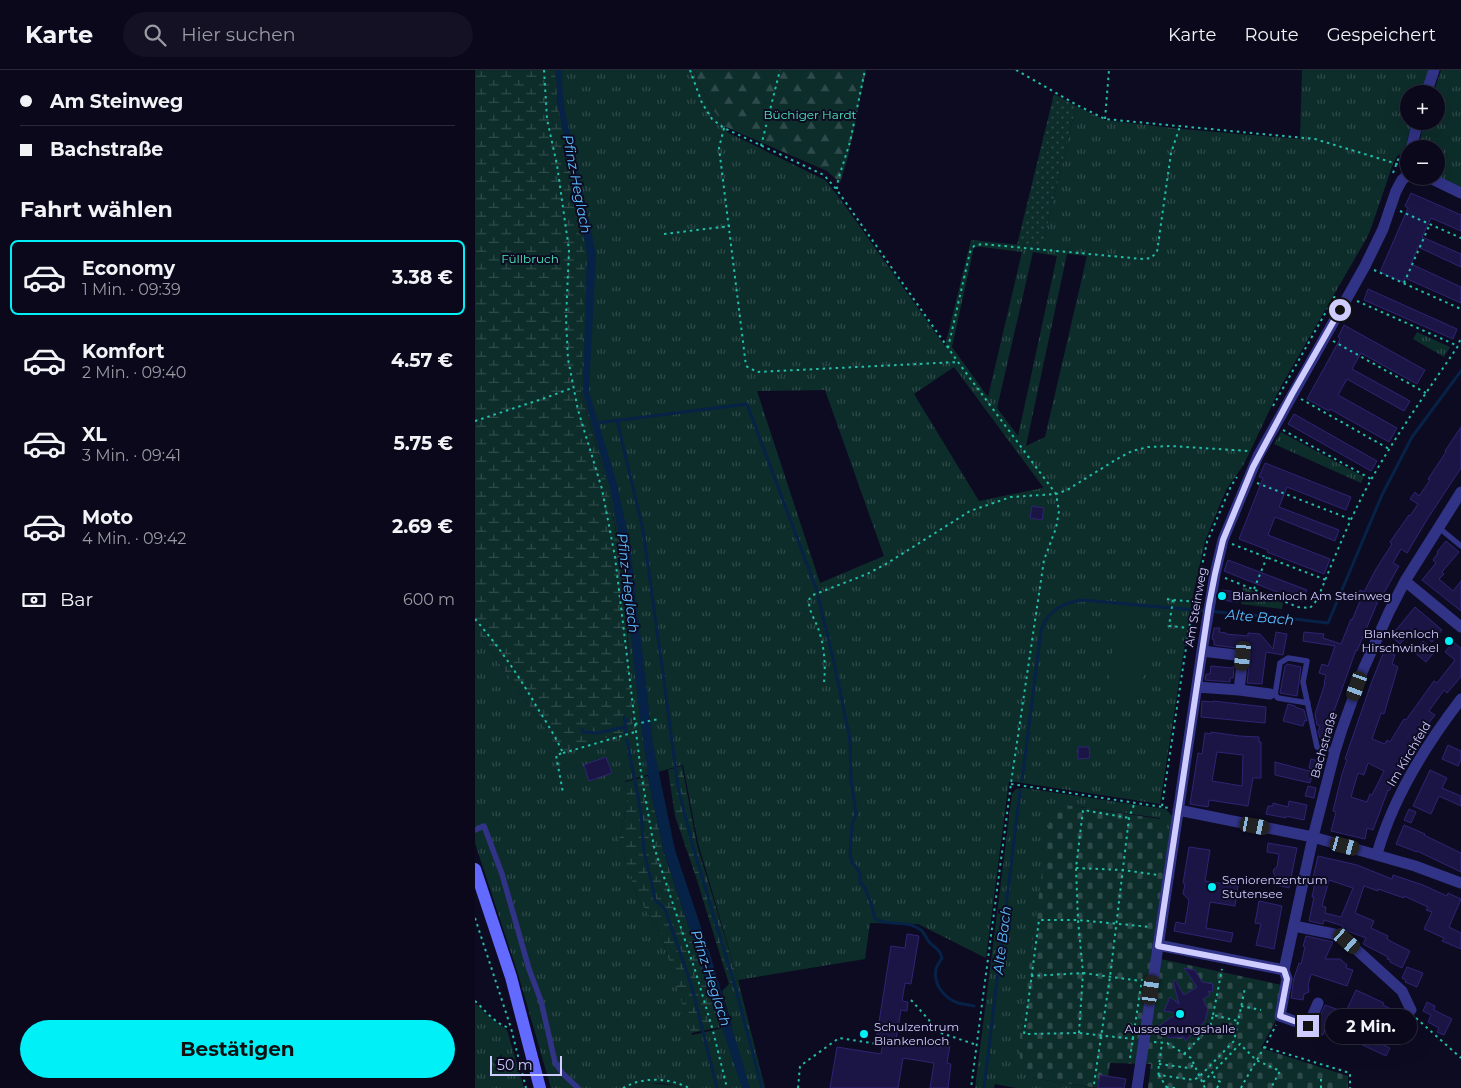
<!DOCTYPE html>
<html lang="de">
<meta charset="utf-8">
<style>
:root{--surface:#0a081a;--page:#131123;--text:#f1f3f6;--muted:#999aa2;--line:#2a2939;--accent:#00f0f7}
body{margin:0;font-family:Montserrat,sans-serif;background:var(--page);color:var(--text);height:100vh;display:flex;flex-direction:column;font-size:19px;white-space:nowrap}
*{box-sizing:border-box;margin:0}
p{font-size:16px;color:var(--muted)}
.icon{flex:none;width:28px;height:28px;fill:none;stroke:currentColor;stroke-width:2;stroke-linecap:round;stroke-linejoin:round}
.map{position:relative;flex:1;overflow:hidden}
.panel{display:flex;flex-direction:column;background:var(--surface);width:475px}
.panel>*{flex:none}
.hud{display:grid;align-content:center;height:110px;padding:0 20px;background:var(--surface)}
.controls{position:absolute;left:925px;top:15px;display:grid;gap:10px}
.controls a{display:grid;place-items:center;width:45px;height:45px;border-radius:50%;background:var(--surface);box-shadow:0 5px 20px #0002,0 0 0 1px var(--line);font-size:25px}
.scale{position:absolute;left:15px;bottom:12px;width:72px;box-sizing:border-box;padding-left:5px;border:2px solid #cfccff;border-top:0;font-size:14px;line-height:18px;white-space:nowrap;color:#cfccff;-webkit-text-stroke:4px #0d0b22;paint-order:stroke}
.end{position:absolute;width:22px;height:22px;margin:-11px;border:6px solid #cfccff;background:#111;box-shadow:0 0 0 2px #111}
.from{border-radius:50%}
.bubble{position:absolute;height:35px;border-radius:18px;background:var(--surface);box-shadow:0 5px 20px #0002,0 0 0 1px var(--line);font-size:16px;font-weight:700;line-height:35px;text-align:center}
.car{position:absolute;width:15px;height:30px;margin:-15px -8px;border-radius:6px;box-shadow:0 0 4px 1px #0007;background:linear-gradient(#222 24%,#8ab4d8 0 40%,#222 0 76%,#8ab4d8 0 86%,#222 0)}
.hud b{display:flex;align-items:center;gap:18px;height:48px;font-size:19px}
.hud b+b{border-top:1px solid var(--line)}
.hud i{width:12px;height:12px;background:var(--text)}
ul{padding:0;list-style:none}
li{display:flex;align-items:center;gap:15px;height:75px;margin:0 10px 8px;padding:0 10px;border:2px solid transparent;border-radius:8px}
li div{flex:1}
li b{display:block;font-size:19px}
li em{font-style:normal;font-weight:700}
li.current{border-color:var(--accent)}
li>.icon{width:45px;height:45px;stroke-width:1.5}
h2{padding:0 20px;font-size:22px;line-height:60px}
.pay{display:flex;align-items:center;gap:12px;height:55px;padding:0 20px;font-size:19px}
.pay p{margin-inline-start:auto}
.button{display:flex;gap:10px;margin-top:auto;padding:10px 20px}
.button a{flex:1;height:58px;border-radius:30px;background:var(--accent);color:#111;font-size:20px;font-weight:700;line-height:58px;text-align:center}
header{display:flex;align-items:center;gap:30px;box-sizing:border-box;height:70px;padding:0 25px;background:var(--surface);border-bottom:1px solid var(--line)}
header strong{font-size:24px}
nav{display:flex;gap:28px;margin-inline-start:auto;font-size:18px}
.search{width:350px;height:45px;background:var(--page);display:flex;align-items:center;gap:12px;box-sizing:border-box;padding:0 18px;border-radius:28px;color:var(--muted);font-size:19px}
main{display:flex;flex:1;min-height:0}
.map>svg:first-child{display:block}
.grass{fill:url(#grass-tufts);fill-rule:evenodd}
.forest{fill:url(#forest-firs)}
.wetland{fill:url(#wetland-marsh)}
.cemetery{fill:url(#cemetery-stones)}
.garden{fill:url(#garden-dots)}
.pitch{fill:#0d2d2a}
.water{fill:#062247}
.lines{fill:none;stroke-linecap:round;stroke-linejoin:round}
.stream{stroke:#062247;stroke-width:3}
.building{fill:#1b1545;stroke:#2f2474;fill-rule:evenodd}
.path{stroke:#20bfaa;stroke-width:2;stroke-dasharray:2.5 4;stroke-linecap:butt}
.service{stroke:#313387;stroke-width:5.5}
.minor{stroke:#313387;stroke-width:11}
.secondary{stroke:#636aff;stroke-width:12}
.route{stroke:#cfccff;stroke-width:6}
.poi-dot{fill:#00f0f7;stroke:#0d0b22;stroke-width:2}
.labels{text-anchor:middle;stroke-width:4;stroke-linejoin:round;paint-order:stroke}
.park-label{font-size:12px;fill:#4becb9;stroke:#0d0b22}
.poi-label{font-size:12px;fill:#cfccff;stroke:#0d0b22;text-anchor:start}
.street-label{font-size:12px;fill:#cfccff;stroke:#0d0b22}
.water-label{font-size:14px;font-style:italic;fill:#5abeff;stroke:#0d0b22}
</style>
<header>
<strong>Karte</strong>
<div class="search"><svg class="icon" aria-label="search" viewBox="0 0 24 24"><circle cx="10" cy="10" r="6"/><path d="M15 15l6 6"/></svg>Hier suchen</div>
<nav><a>Karte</a><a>Route</a><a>Gespeichert</a></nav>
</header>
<main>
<section class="panel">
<div class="hud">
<b><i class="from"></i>Am Steinweg</b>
<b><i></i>Bachstraße</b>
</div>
<h2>Fahrt wählen</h2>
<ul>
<li class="current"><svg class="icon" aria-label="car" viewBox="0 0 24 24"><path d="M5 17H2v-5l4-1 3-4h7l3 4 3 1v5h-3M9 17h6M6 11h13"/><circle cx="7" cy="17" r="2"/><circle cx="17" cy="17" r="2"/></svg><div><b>Economy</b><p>1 Min. · 09:39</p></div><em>3.38 €</em></li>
<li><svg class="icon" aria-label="car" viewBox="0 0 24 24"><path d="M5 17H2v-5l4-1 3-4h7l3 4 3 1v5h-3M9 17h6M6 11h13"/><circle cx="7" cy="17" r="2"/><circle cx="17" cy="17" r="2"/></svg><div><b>Komfort</b><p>2 Min. · 09:40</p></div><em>4.57 €</em></li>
<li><svg class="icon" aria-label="car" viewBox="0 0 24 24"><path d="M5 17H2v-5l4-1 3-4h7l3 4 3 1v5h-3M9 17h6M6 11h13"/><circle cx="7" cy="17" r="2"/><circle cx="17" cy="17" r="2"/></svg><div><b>XL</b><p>3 Min. · 09:41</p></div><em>5.75 €</em></li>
<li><svg class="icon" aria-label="car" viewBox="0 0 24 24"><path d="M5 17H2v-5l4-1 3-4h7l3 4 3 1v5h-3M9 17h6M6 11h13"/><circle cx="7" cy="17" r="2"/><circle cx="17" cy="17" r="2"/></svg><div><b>Moto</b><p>4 Min. · 09:42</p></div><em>2.69 €</em></li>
</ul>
<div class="pay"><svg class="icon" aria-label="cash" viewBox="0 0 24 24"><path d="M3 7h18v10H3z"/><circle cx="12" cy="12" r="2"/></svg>Bar<p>600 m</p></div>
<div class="button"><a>Bestätigen</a></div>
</section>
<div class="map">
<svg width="986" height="1018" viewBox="0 0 986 1018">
<defs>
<pattern id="grass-tufts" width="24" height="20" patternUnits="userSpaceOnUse" patternTransform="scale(1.25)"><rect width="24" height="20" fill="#0d2d2a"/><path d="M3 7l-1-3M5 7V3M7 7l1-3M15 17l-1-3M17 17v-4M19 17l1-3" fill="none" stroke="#2f4a4a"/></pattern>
<pattern id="forest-firs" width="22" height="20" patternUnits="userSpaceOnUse" patternTransform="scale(1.25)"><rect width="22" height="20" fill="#0d2d2a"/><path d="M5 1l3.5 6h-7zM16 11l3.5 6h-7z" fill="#2f4a4a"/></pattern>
<pattern id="wetland-marsh" width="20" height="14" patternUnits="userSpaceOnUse" patternTransform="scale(1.25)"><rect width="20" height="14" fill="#0d2d2a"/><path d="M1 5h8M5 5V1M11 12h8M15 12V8" fill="none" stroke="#2f4a4a"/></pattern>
<pattern id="cemetery-stones" width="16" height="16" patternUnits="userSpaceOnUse" patternTransform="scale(1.25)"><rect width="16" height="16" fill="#0d2d2a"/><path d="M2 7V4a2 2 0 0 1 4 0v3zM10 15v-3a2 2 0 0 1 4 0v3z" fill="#2f4a4a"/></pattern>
<pattern id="garden-dots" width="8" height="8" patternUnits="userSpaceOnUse" patternTransform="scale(1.25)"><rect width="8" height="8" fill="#0d2d2a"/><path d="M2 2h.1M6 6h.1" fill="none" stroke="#2f4a4a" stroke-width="1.8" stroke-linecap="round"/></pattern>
</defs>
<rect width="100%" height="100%" fill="#0d0b22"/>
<path class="grass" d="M80,0H219L220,5L234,34L251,57L252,62L350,110L363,126L470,276L496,170L567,177L601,36L630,50L706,59L825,69L827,0H954L947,24H934V51H938L932,71L931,82L922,86L918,94L895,161L890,171L805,318L769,394L751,420L730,471L716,535L685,734L534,711L511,888L443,854L395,853L390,889L263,910L290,1018H207C191,1012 178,1011 162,1018H76L43,904L0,773V559L87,682L156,660L158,653C154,595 153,536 144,478C136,425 121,374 106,322V309ZM499,177H507L547,182L513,327L477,277ZM558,182L582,186L543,366L522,338ZM592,184L612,186L570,367L551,376ZM479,297L568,417V418L504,431L439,324ZM350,320L409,486L345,513L282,321ZM208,695L223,773L263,910L254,914L247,921L257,956L217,965L186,864L162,826L144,771L153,732L150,711Z
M966,0H986V120L961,106V79H943L949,51H961V24H958Z
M942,262L975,277L969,287L938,269Z
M806,362L889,407L886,413L799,374Z
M768,517L808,533L807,539L766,534Z
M549,718L690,739C703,749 698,752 692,766L685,748L591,735L557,1008L621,1018H541L520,1014L519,1018H500L537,724L541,719Z
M0,933L15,947L32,960L49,1018H0Z"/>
<path class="forest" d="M219,0H391L373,87L365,113L352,101L251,57L234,34L220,5Z"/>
<path class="wetland" d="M0,0H80L83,37L110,184L106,322L133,419L144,478L150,532L158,653L156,660L87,682L0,559Z
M207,696L222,775L263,910L254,914L221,807L200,746L193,700Z
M173,706L189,782L247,957L216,963L186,864L162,826L144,771L153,732L150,712Z"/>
<path class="cemetery" d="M591,735L685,749L695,761L676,887L807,915L802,948L786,978L873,1006V1018H673L676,994L635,993L633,1007L625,1006L623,1018L557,1008C541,996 545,982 545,964L575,744Z"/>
<path class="garden" d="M579,24L601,36L567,177L542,175Z"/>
<path class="pitch" d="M653,541L660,545C661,552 659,555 654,559L675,560L665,627H632L640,559H646L641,555L642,546L644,543Z
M172,1013L198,1015L207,1018H162Z"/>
<path class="water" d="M81,0H86L89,37L121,184L114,322L142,414L155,475L178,674L200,780L235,884L275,1018H267L189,782L174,713L165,648L146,478L136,422L108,322L112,183L83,36Z"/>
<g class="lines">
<path class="stream" d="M142,350L168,460L187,596L203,717L218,777L260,916L287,1018
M122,353L272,334L342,521
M343,526L360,597L375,670L376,709L381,744L377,755L375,784L377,793L381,797L385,804V812L390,818L396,833L400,849C417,857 431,849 446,860C450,863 451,869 455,873C460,878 465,879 467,888C465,891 462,895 461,899C458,914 469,928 483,933C488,934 494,935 499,936
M149,647L150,651
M107,659L108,662L122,663L150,657
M151,663L150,651L153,650
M152,670L166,743L169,782L177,814L180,830L190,839L217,917L242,1018
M547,710L566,561C572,541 587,533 607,530L811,548L853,553L907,425L937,367L986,301
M509,1018L545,721"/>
</g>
<path class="building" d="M936,123L986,145V161L956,148L947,167L986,184V197L943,177L936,194L986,217V233L930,208L928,212L905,202L933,138L930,136Z
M893,219L982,259L978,269L889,230Z
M869,255L950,300L942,314L886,283L877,299L935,331L929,341L872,309L863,325L922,358L914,372L855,339L854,341L832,329L864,271L865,268L863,267Z
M819,344L902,391L896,401L813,354Z
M986,357V398L953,448L932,483L926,479L918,493L924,496L904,532L903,531L882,581L881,580L849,669L845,668L843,661L845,656L842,655L840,644L850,613H849L851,605L844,603L847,594L853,596L860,576L828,571L829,562L849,564L848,568L866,574L876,549L877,550L886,529L882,527L885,520L889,522L901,499L917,474L915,472L934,445L935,446L943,434L935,429L940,422L944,426L955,410L953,409L971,382L970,381Z
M790,393L876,427L871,440L812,417L804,437L864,460L860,471L800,447L793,465L855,489L849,504L792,482L793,480L764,469L788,408L784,407Z
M557,436L569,438L567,450L555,448Z
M971,471L984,482L967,502L969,504L964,509L978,521L986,511V541L947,510L961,493L958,490L963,483L962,482Z
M753,490L832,520L827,532L749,501Z
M746,520L763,522V532L745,530Z
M940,537L967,560L957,572L939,558L925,574L916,566Z
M739,558H745L744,562L751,563V564L773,566V563L785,564L798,579L801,562L812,564L808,585L791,582L787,614L772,613L775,587V583L769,579L739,575V570L737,569Z
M948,571L960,581L951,592L939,582Z
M978,572L986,578V607L972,623L969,620L954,641L960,645L953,654L930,690L914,721L913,720L898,760L892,758L890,769L856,761L861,742L858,741L867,704L872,690L870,689L897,611L909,581L920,585L917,594L923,597L909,644L906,643L897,669L910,674L912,670L915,672L929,649L931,650L959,611L962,613L980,590L970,582ZM893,693L909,701L897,725L895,724L892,732L876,727L883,703L889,705Z
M812,594L826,597L822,626L805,623L810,596Z
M736,596L757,598V597H759L758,608H755V612L730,610L731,604H735Z
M727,631L738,632V631L791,637L790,653L726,647Z
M813,634L820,636V637L829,640L832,651L830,650L828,656L808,651Z
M736,662L764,666L784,667V672H786V708H778L773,736L734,730L733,737L715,734L723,683L727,684L730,663L736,664ZM742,682L768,685L767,716L737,711Z
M973,675L986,681V690L983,696L967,689Z
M603,677H614L615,688L603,689Z
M131,687L137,703L114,711L109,695Z
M836,689L844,691L842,700L834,698Z
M800,692L838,702L835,713L800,705Z
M955,700L972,708L967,718L986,726V736L964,726L956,744L938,736Z
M833,716L841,718L839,728L830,726Z
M814,731L832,735L829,750L811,746V748L791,744L793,736H798V733L813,737Z
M934,739L941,742L936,753L929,750Z
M929,755L950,764L949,765L986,783V802L942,781V782L921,774Z
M793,773L822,778L814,818L798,814L800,806L798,802L799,799L802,797L804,784L792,782Z
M714,777L735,780L730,811L763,816L760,836L735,832L731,858L758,863L756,872L699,861L701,852L710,854L714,830L708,824L710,814L708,813Z
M843,786L882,795L917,809L918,805L948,815L972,826L973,823L986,829L974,857L986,863V879L967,871L969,868L949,859L957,842L951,840L953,837L929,826V828L903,819V821L889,816L880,843L899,851L896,858L913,866L912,869L919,873L935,881L927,898L915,892V890L912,889L913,887L888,874L891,868L867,859L868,856L849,850L848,854L834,851L839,827H837L841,808H838ZM854,810L878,818L866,847L850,843L851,837L847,836Z
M784,831L807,836L799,879L781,875L786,854L780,853Z
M432,864L444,866L436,914L430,913L427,931L433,932L432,941L426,940L421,969L467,977L468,974L475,975L472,993L476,994L473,1018H455L459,993L428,988L423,1018H355L362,977L406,984L409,966L402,965L416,876L430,878Z
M831,866L858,872L850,889H865L872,895L871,898L878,900L872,916L836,904L833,916L834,922L829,924L828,930L816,928L819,908L824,893L826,894L830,877L828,876Z
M932,897L948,903L942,917L930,912L931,910L927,908Z
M709,898L720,900L727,912L738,914L737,922L733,921L735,925L728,929L733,940L730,951L710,971L709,967L694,968L685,955L703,943L689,941L695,927L704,934L698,911L700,910L709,925L722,917Z
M881,920L909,933L908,935L930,946L921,965L899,955L893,968L915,978L911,986L881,972L893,948L872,939Z
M952,932L960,936L959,940L977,949L969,965L962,962L964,958L953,952L956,945L948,941Z
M850,935L875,944L866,964L851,957L848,965L838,962Z
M625,1005L651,1009L649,1018H623Z"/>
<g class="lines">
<path class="path" d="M69,0L72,49L82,95L94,180L91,249L93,289L103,340L127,419L140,487L166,703L179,777L221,903L238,961L252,1018
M215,0L227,33L237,49L249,58L349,105L362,120L483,292L581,424L584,441L581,458L569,490L537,706L496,1018
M541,0L602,35L630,49L840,69L929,96
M630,49L634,0
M249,58L244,78L271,296L282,302L483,292
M286,76L305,0
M918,103L924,87L927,86
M362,119L363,110L375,72L390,0
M925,141L986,168
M189,164L255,156
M899,200L986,239
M929,213L955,154
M882,231L983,276
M858,271L951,323
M473,278L495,182L499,176L507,174L668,189L676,188L682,182L696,83L705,56
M826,329L914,379
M798,336L861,224
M0,351L70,328L97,318
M808,360L896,409
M782,413L875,449
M757,474L851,510
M750,508L823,537L835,538L842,530C859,489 875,447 897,408C923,362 954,319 983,276L986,267
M779,519L792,487
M692,529L698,530L724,532
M698,530L694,556L714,558
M0,549C25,578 44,606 63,639C72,653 81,668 88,683L81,685L88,723
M349,612C351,595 349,574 343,558C340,550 334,541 334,532C334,528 335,528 338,525L392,504L411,494L495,441L536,427L581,424L592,420L642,389L657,381L673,377L696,376L774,381
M160,654L184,649
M88,683L160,662
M536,714L694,738
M687,736L714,558L732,472L756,416L762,407
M601,798L648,800L683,805
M0,848L36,958L51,1018
M556,906L608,903L666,911
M436,930L454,950L460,961L502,975
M0,931C10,940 21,955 35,958
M766,936L786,940
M738,945L747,899
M941,948L986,988
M604,963L608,903L603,850L601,798L608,740L654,748
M659,969L604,963L549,964L564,850H603L675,857
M679,972L692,973L716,988L730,1018
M789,977L875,1003V1018
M709,984L735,957L738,945L763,951
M655,988L667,909
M684,994L714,998L720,994
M684,1005L683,1002L687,973
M728,1012L736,1004
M619,1014L635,907L654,748L660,732
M691,1017L701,1018
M148,1018C169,1006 194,1008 214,1018
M323,1018L325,996L364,968L403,974
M692,1018L684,1005L719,1010L725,1006L759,971L770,918
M742,1018L745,1012L736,1004L765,974L781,990L805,1001L796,1018
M766,1018C777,997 791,976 801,955
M846,1018V1005"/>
<path class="service" d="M963,457L986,476
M797,624L800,625L803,628L833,633
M800,625L805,593L813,588L832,591L828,612L842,677L860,681
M0,760L9,756L27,804L54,899L66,931L80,992L87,1003L103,1018"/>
<path class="minor" d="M951,24L959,0
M936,79L943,51
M951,106L986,123
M930,511L986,557
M727,581L768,586L764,620
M722,617L764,620L795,624
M703,740L838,767L940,796L986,813
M902,784C918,727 950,676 986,629
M819,856L859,864L872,871L927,921L936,940
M683,875L809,900L838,767L860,681L866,662L888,600L914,542L930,511L986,422
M809,900L812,909L805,946L833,956L843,933
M662,1018L727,581L740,504L748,470L783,386L890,196L908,159L921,121L927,110L934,104"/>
<path class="secondary" d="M0,799L36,907L65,1018"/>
</g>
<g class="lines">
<path class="route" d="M833,956L805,946L812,909L809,900L683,876L734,535L740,504L748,470L778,397L817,324L865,240"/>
</g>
<g class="poi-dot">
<circle cx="747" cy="526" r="5"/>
<circle cx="974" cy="571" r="5"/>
<circle cx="737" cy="817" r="5"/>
<circle cx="705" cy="944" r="5"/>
<circle cx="389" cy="964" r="5"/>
</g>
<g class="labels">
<g class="park-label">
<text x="335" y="49">Büchiger Hardt</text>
<text x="55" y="193">Füllbruch</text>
</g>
<g class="poi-label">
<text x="757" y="530">Blankenloch Am Steinweg</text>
<text x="964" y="568" text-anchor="end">Blankenloch<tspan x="964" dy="14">Hirschwinkel</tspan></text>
<text x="747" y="814">Seniorenzentrum<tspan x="747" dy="14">Stutensee</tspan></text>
<text x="399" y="961">Schulzentrum<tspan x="399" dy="14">Blankenloch</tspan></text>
<text x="705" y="963" text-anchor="middle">Aussegnungshalle</text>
</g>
<g class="street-label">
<text transform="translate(721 537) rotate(-80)" y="4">Am Steinweg</text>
<text transform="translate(849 675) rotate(-74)" y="4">Bachstraße</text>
<text transform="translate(934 684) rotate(-59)" y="4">Im Kirchfeld</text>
</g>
<g class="water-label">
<text transform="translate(102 114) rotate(79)" y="5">Pfinz-Heglach</text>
<text transform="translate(153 513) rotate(83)" y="5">Pfinz-Heglach</text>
<text transform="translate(785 547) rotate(5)" y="5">Alte Bach</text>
<text transform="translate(527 870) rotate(-83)" y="5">Alte Bach</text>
<text transform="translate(236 908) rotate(72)" y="5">Pfinz-Heglach</text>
</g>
</g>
</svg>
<div class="controls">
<a>+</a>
<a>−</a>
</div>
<div class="scale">50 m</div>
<i class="end from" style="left:865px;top:240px"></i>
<i class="end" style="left:833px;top:956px"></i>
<div class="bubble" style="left:850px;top:939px;width:92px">2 Min.</div>
<i class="car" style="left:768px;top:586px;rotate:186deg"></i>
<i class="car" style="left:882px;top:616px;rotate:200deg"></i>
<i class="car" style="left:780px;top:756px;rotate:101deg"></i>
<i class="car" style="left:870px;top:776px;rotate:105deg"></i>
<i class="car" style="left:872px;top:871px;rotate:131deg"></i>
<i class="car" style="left:676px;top:920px;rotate:8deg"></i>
</div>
</main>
